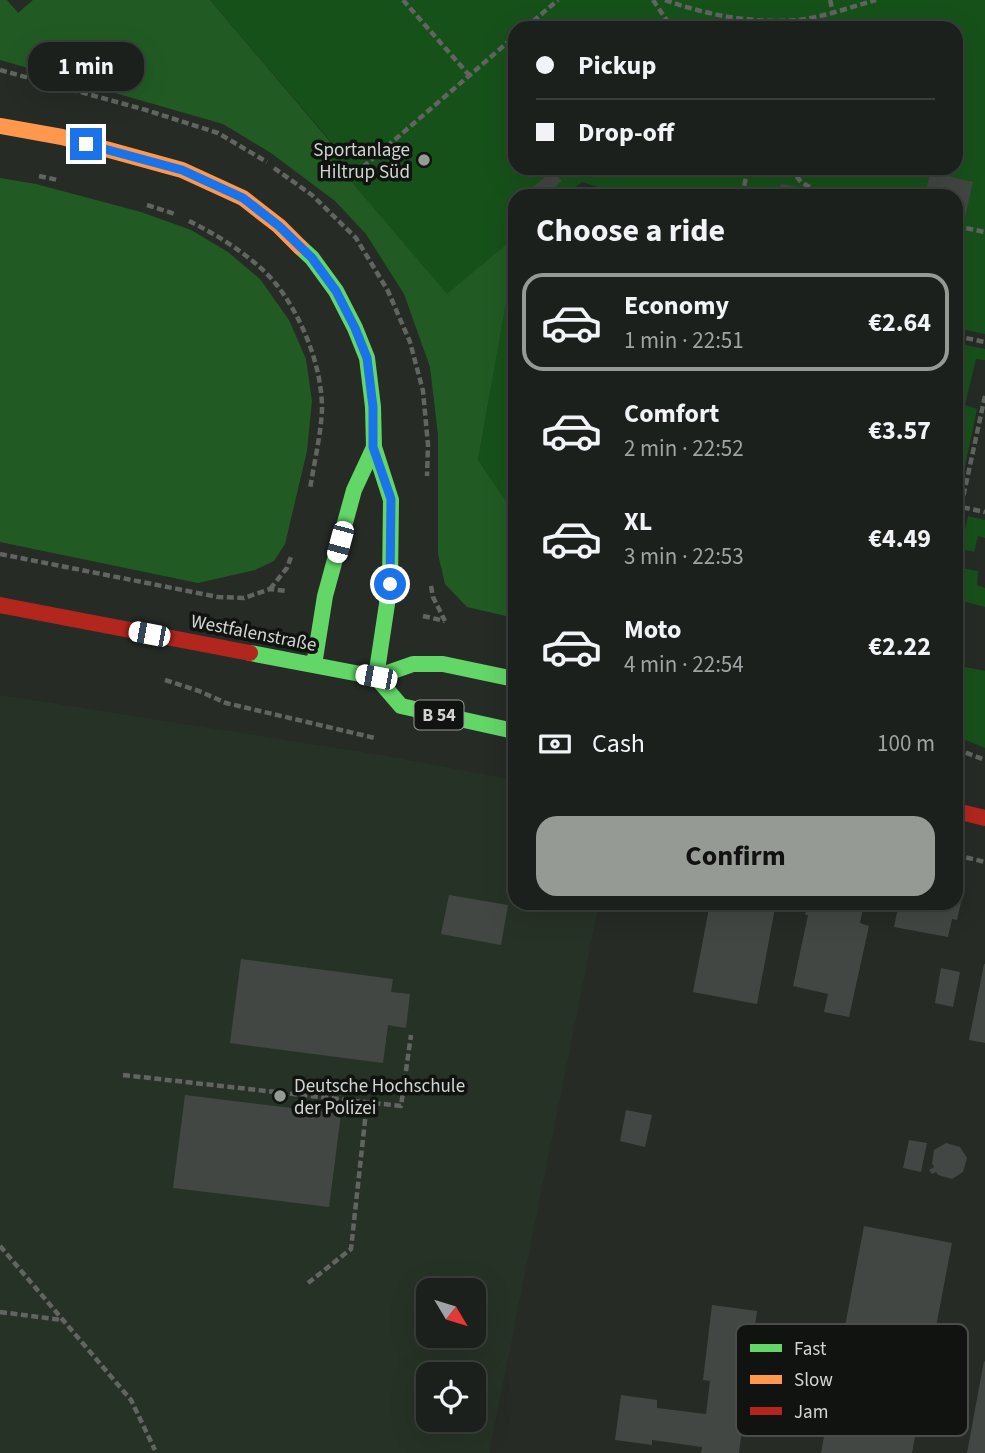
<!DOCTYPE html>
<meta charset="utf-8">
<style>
:root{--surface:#1c201c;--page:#292d29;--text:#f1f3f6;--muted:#a0a3a3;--line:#3a3e3b;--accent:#959a94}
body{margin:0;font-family:"Source Sans 3",sans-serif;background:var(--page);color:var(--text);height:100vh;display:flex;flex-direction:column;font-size:26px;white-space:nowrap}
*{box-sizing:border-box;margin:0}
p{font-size:23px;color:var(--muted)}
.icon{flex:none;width:38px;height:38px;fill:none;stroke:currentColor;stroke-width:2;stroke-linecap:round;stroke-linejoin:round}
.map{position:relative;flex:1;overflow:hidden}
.panel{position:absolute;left:508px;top:189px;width:455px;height:721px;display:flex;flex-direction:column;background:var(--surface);border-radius:21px;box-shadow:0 7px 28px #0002,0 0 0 2px var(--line)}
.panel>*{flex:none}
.top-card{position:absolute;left:508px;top:21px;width:455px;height:154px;border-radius:21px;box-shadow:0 7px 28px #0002,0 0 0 2px var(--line);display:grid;align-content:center;height:154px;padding:0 28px;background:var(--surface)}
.needle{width:46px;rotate:128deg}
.controls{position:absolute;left:416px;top:1278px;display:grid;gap:14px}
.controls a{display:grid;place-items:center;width:70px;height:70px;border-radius:14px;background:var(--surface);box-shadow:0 7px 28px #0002,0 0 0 2px var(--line);font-size:35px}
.end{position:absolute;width:32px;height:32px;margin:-16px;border:9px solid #1a73e8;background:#fff;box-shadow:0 0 0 4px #fff}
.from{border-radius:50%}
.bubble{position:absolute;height:49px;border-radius:21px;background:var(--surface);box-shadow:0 7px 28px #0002,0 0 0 2px var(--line);font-size:23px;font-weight:700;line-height:49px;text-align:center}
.car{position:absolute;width:21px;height:42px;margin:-21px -10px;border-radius:9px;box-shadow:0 0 5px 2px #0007;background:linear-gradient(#fff 24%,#345 0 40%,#fff 0 76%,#345 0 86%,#fff 0)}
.top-card b{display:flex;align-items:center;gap:24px;height:66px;font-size:26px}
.top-card b+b{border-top:2px solid var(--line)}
.top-card i{width:18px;height:18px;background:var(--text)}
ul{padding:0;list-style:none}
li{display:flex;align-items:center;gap:21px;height:98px;margin:0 14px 10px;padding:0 14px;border:4px solid transparent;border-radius:21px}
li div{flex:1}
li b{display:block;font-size:26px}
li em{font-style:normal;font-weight:700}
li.current{border-color:var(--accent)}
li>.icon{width:63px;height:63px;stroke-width:1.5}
h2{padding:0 28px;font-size:32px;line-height:84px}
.pay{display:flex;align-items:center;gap:18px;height:77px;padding:0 28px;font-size:26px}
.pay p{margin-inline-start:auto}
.cta{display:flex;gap:14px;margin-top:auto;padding:14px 28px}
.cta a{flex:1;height:80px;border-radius:21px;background:var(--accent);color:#111;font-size:28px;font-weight:700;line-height:80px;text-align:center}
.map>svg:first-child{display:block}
.built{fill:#273227;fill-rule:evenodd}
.green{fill:#17511a;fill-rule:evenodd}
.forest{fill:#215b23}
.building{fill:#434743}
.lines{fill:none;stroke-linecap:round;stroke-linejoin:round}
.path{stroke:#626462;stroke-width:4.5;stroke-dasharray:7 3.5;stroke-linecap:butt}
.fast{stroke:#63d668;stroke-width:16}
.slow{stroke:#ff974d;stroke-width:16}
.jam{stroke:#b3261e;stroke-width:16}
.route{stroke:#1a73e8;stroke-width:9}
.poi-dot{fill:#959a94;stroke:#101310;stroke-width:2.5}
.labels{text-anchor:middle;stroke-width:7;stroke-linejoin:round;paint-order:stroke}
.shield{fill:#101310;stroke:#979b96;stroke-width:2}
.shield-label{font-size:18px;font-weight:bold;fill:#d1d5d0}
.poi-label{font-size:19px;fill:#d1d5d0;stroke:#101310;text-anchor:end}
.street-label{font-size:19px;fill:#d1d5d0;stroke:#101310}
.key{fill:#101310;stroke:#4a4d4a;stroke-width:2}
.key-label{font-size:19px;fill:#d1d5d0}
</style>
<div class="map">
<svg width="985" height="1453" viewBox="0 0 985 1453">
<rect width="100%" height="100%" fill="#262b26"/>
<path class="built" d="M0,695L387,756L514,780V903H599L489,1453H0ZM429,1290H474V1335H429ZM429,1374H474V1419H429Z"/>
<path class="green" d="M210,0H985V334L956,328V196H593L601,188L582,182L565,196H514V238L447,295L325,151L333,144ZM514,28H956V168H514Z
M514,276V512L478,460L510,280Z
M956,343L985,349V360L976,359L965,405L977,409L956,510Z
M968,516L985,520V538L978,536L974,552L961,549Z
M961,568L978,571L977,585L985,588V607L958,600L957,595Z
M956,665L985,671V748L956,736Z"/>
<path class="forest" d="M0,0H7L18,13L33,0H210L333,145L326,152L447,294L514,238V276L510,281L478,460L514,512V618L467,607L445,584L438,554V435L430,367L404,294L366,234L335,201L271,153L223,124L0,60Z
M0,178L36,184L141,212L191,230L228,252L260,279L289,320L306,359L312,401L307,451L285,544L274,561L255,570L198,583L0,542Z"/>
<path class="building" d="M552,171L562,181L545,196H523Z
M930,172L973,182L965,217L956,215V196H925Z
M781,184L797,187L795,196H778Z
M449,895L508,905L501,945L441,934Z
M956,900L961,902L957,920L952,919L948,937L894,927L899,903H956Z
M710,903H776L757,1004L693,992Z
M808,903H864L860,923L869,926L849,1017L824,1012L828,994L793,986L808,915H805Z
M241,959L393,979L391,992L410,994L406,1028L388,1025L383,1063L230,1043Z
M984,964H985V1043L969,1040Z
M941,968L960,972L953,1007L935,1003Z
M185,1095L341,1114L329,1207L173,1188Z
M626,1110L652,1115L645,1147L620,1141Z
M909,1140L927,1143L921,1172L903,1168Z
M946,1143L960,1147L967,1158L963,1172L952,1179L938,1175L936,1172L932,1174L929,1170L934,1167L932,1163L934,1150Z
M864,1226L952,1243L912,1453H821Z
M712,1305L757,1311L739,1453H701L702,1447L652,1440V1445L615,1440L621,1395L657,1400V1408L706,1414L710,1381L703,1380Z
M984,1361L985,1362V1453H967Z"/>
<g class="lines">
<path class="path" d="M403,0L469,75
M653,0L672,28
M665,0C707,15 753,24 798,20C824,17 851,7 876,0
M830,0L833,12
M525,28L558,0
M0,70L146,110L218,133L267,162
M274,168L312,195L356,238L388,291L410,342L423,391L428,445L427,476
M790,168L801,182L825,196
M355,174L514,37
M39,176L58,180
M742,196L748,168
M147,205L175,214
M189,221C218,235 256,259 276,284C302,317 322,366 322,409C321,435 314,463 310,489
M956,226L985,232
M956,336L985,342
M985,396L961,507L985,512
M956,535L961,507
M0,554L218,597L244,598L270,589L287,591
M431,586L433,597L445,621
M270,589L287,568L292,554
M423,616L445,621
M165,680L199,691L226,703L375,738
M956,749L985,760
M956,855L985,862
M123,1075L401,1106L411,1035
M0,1246L131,1400L155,1450
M308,1283L351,1249L367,1102
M0,1312L62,1320"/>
<path class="fast" d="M300,247L312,258L336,291L355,328L367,358L373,407L374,447L391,500L390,584L376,677
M250,653L376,677L413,664H443L514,679
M314,665L325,596L354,490L374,447
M376,677L401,706L514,731"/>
<path class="slow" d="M0,126L62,137L182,170L243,198L279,226L300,247"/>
<path class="jam" d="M0,605L250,653
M956,811L985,818"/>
</g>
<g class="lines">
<path class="route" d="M86,144L182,170L243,198L279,226L312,258L336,291L355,328L367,358L373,407V447L391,499L390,584"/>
</g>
<g class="poi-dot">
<circle cx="424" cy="160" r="7"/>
<circle cx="280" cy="1096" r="7"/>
</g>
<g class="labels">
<rect class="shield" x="414.5" y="700.5" width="49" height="29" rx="5"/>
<g class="shield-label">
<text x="439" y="721">B 54</text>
</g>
<g class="poi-label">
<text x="410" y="156">Sportanlage<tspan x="410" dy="22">Hiltrup Süd</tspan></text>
<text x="294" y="1092" text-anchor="start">Deutsche Hochschule<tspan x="294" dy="22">der Polizei</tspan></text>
</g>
<g class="street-label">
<text transform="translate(254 632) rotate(11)" y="7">Westfalenstraße</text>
</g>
</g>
<rect x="736" y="1324" width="232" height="112" rx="10" class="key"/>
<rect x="750" y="1344" width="32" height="8" fill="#63d668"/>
<rect x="750" y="1375" width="32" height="9" fill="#ff974d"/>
<rect x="750" y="1407" width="32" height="8" fill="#b3261e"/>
<g class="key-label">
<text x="794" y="1355">Fast</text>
<text x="794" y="1386">Slow</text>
<text x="794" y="1418">Jam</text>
</g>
</svg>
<div class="controls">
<a><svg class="needle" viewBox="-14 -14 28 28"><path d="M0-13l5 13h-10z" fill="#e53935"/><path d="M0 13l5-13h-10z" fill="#a0a3a3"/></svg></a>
<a><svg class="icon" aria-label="locate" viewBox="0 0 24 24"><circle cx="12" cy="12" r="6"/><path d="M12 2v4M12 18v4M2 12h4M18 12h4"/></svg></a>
</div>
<i class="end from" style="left:390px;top:584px"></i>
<i class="end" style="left:86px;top:144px"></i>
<div class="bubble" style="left:28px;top:42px;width:116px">1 min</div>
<i class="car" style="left:340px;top:542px;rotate:195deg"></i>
<i class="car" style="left:149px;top:634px;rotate:281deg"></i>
<i class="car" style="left:376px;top:677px;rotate:281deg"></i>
<div class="top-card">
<b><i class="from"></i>Pickup</b>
<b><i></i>Drop-off</b>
</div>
<section class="panel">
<h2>Choose a ride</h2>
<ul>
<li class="current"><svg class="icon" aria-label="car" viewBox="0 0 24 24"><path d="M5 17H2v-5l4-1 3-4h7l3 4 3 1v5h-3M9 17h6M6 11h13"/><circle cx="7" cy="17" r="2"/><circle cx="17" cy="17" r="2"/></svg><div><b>Economy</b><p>1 min · 22:51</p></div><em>€2.64</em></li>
<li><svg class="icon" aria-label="car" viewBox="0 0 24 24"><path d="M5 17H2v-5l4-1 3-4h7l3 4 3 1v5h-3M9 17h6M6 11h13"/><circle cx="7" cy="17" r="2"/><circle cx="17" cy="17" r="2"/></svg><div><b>Comfort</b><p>2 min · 22:52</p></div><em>€3.57</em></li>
<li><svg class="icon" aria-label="car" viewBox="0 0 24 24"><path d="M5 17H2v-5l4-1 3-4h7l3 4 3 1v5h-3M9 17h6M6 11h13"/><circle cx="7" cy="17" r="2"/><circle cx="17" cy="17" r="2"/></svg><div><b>XL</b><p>3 min · 22:53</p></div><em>€4.49</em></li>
<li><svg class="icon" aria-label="car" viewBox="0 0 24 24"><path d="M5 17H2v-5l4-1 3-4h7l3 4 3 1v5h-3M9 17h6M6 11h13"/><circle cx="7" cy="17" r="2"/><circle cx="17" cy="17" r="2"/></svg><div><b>Moto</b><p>4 min · 22:54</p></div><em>€2.22</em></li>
</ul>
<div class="pay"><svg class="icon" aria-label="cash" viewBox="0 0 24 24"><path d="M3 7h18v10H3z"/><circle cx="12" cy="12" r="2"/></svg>Cash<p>100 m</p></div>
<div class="cta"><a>Confirm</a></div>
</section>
</div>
